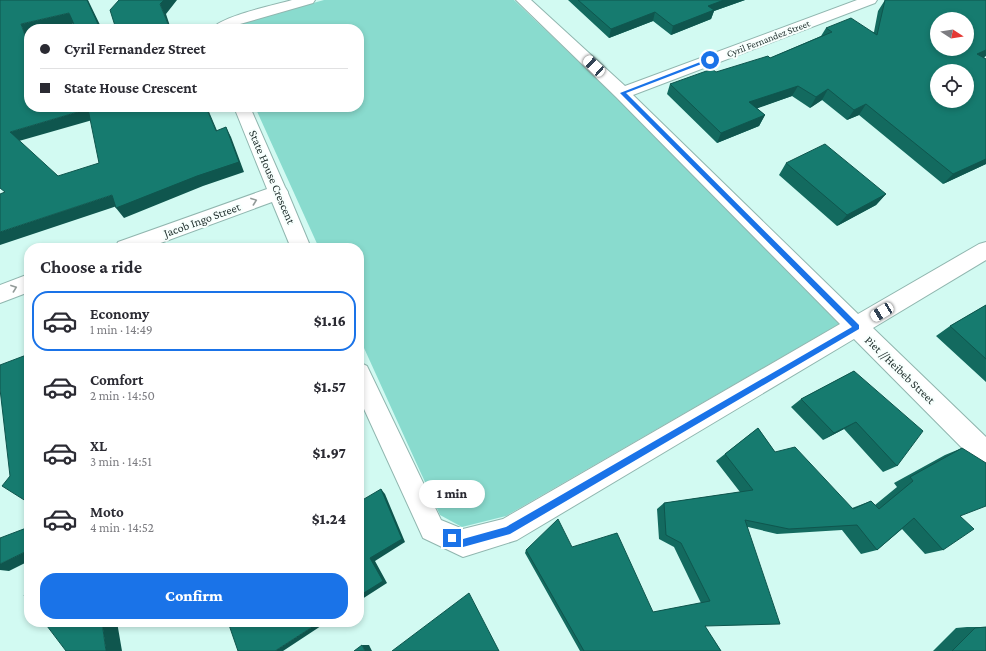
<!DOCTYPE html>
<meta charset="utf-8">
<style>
:root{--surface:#fff;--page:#f7f7f7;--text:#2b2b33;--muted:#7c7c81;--line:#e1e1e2;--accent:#1a73e8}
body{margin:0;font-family:"Crimson Pro",serif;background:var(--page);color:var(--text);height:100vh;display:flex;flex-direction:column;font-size:15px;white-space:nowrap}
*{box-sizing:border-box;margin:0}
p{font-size:13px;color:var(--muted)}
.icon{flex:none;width:22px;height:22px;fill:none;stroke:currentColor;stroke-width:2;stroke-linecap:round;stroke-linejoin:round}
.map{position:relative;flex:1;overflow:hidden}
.sheet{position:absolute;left:24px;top:243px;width:340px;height:384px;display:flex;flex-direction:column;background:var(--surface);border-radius:16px;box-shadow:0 2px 6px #0003}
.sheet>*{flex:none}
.banner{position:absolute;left:24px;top:24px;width:340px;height:88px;border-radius:16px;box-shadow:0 2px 6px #0003;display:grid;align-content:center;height:88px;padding:0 16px;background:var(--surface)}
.needle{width:26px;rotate:102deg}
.tools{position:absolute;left:930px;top:12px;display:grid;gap:8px}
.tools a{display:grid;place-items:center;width:44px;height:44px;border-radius:50%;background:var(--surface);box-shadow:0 2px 6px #0003;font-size:20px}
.end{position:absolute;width:18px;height:18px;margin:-9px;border:5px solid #1a73e8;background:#fff;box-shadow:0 0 0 2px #fff}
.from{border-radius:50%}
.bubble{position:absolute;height:28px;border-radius:14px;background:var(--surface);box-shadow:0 2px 6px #0003;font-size:13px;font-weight:800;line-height:28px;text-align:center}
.car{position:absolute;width:12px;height:24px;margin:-12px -6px;border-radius:5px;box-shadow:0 0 3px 1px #0007;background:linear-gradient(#fff 24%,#345 0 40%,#fff 0 76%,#345 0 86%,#fff 0)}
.banner b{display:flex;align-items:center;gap:14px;height:38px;font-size:15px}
.banner b+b{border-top:1px solid var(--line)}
.banner i{width:10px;height:10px;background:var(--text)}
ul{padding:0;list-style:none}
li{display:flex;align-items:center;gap:12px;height:60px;margin:0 8px 6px;padding:0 8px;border:2px solid transparent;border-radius:16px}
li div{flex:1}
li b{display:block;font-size:15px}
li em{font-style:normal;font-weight:800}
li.selected{border-color:var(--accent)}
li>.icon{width:36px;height:36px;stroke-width:1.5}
h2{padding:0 16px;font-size:18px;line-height:48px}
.action{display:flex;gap:8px;margin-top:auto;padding:8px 16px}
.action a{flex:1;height:46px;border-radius:16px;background:var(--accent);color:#fff;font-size:16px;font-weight:800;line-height:46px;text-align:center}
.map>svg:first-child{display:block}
.green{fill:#89dbce}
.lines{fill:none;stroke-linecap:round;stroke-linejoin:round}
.minor-casing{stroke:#90b6af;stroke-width:2}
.minor{fill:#fff;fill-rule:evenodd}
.wall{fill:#136a5f}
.shaded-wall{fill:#0f564e}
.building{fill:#167b6f;stroke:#0f564e;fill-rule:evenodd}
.oneway{stroke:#929a98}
.route{fill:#1a73e8}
.labels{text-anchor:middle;stroke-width:4;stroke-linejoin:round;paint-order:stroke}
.far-street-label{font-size:10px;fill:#253432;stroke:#f7fffd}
.street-label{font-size:12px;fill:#253432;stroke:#f7fffd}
</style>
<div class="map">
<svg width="986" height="651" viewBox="0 0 986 651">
<rect width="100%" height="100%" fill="#d2faf2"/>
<path class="green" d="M324,0H514L620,101L841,323L506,516L462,527L440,515L359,337V248H319L255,107H359V29H231L241,23Z"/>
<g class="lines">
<g class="minor-casing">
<path id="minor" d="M292,0H315L313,3L240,24L231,29H212C221,16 275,5 292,0Z
M516,0H531L625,86L857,0H877L875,3L633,95L858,314L979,244L986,242V260L873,328L986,437V466L977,463L854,339L517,540L463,557L423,538L359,398V362L367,366L441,520L463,529L503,519L840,324L616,97Z
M234,107H250L285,187L288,192V193L311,248H291L272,202L147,248H115L118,242L267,189Z
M29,274V292L0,303V285Z"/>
</g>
<use href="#minor" class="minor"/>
</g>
<path class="wall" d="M568,0H745L714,11L711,19L671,35L653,21L609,38Z
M885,0H986V56L984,57L986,59V164L943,184L859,115L847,120L822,100L810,108L792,96L757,108L765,115L759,126L717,143L667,94L670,84L716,72L770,58L821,36L826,28L874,32L878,11Z
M786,163L886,194L876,205L837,226L779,175Z
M986,305V382L936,336L950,326Z
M854,371L897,466L883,472L844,429L823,440L791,407L801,399Z
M758,428L775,452L852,508L871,501L875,505L897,487L894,483L945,455L962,448L960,516L943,550L925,554L902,529L877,550L861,554L842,530L777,534L748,527L705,627L721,651H580L525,553L526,550L572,547L653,612L701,603L674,547L659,539L657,509L664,503L740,492L716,461Z
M967,627H986V651H933L956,628Z"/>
<path class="shaded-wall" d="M87,0H88L102,29H81Z
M164,0H177L166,14L171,29H170L160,4Z
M724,0H745L714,11L711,19L671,35L673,26L708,6Z
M655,12L653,21L609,38L611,29Z
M69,13L76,23L52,29H29V46L21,24Z
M986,50V56L969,65L977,54Z
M798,86L792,96L744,113L749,102Z
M828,89L822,100L810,108L816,97Z
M866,104L859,115L847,120L854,110Z
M206,107H207L221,140L216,131Z
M88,109L96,119L19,141L10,132Z
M765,115L759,126L717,143L721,133Z
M226,127L231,137L244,172L203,186L124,218L116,208Z
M986,159V164L943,184L953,174Z
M886,194L876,205L837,226L847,215Z
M112,195L120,205L0,245V232Z
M856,422L844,429L823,440L834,433Z
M381,489L385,494L405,542L375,561L387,583L359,601V596L370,558Z
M29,550V561L9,571L0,570V564Z
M102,622H117L122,651H106Z
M320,622H327L283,651H275Z
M362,645H369L372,651H365Z"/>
<path class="building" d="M0,0H87L98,24L81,29H76L69,13L21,24L29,46V107H206L216,131L226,127L239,162L197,176L116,208L112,195L0,232V194L5,192L0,188ZM88,109L99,163L58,176L10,132Z
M119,0H164L160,4L170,29H116L110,10Z
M578,0H724L708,6L714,10L673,26L655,12L611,29Z
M885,0H986V50L977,54L986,59V159L953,174L866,104L854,110L828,89L816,97L798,86L749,102L765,115L721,133L670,84L712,69L716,72L768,56L770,58L832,32L826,28L851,18L877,35ZM937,19H967V49H937ZM937,71H967V101H937Z
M825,144L886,194L847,215L786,163Z
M986,305V359L950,326Z
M29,354V503L2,486L10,476L0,389V365Z
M854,371L923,431L897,466L856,422L834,433L801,399Z
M758,428L775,452L795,447L853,509L871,501L879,509L913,481L910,477L962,448L986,463V506L960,516L974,529L943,550L914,518L877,550L857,525L789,529L745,520L780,624L705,626L721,651H584L526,550L558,519L572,547L617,533L653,612L710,601L681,543L666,535L664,503L753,490L725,454Z
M381,489L402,539L370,558L383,581L359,596V502Z
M29,527V550L0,564V538Z
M29,590V602L24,595Z
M469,593L499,651H392Z
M44,622H102L106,651H66Z
M228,622H320L275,651H238Z
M986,627V651H952L975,628Z
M362,645L365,651H354Z"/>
<defs><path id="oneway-chevron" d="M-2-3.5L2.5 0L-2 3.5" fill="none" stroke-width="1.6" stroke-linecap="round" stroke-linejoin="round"/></defs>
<g class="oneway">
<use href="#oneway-chevron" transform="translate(254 201) rotate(-20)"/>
<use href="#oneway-chevron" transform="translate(14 288) rotate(-20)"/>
</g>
<path class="route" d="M708,59L712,60L626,93L859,325V329L510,534L463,547L450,541V535L452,534L463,539L506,527L852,327L620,93Z"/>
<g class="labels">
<g class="far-street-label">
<text transform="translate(768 38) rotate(-21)" y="4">Cyril Fernandez Street</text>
</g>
<g class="street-label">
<text transform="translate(272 177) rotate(67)" y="4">State House Crescent</text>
<text transform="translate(202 220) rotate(-20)" y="4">Jacob Ingo Street</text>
<text transform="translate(900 370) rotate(44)" y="4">Piet //Heibeb Street</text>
</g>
</g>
</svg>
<div class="tools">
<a><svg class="needle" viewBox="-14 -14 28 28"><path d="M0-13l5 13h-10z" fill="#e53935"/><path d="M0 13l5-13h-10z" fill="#7c7c81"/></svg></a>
<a><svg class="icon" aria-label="locate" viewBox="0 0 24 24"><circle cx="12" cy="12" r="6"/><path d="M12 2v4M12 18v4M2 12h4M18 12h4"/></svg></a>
</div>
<i class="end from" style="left:710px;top:60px"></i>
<i class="end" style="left:452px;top:538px"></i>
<div class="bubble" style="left:419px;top:480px;width:66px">1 min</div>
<i class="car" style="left:594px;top:66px;rotate:313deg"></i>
<i class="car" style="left:882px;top:312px;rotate:239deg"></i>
<div class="banner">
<b><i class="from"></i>Cyril Fernandez Street</b>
<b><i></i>State House Crescent</b>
</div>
<section class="sheet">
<h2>Choose a ride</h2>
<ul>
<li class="selected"><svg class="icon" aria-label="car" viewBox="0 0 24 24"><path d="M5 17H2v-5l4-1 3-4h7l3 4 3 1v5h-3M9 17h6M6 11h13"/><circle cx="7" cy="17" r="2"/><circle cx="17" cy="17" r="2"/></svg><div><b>Economy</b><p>1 min · 14:49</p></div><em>$1.16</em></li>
<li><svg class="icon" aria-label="car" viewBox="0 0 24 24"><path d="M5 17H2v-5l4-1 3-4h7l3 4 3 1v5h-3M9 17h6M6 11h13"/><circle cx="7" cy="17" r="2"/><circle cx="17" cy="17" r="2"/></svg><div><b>Comfort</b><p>2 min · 14:50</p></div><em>$1.57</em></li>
<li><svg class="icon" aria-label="car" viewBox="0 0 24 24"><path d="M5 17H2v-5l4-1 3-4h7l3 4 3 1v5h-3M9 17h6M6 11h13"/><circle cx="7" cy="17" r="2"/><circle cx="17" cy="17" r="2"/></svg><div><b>XL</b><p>3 min · 14:51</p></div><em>$1.97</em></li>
<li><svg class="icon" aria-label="car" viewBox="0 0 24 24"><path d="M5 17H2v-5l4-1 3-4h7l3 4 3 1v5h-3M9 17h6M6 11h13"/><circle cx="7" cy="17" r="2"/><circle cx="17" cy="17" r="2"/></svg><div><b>Moto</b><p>4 min · 14:52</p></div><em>$1.24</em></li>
</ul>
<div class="action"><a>Confirm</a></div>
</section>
</div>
